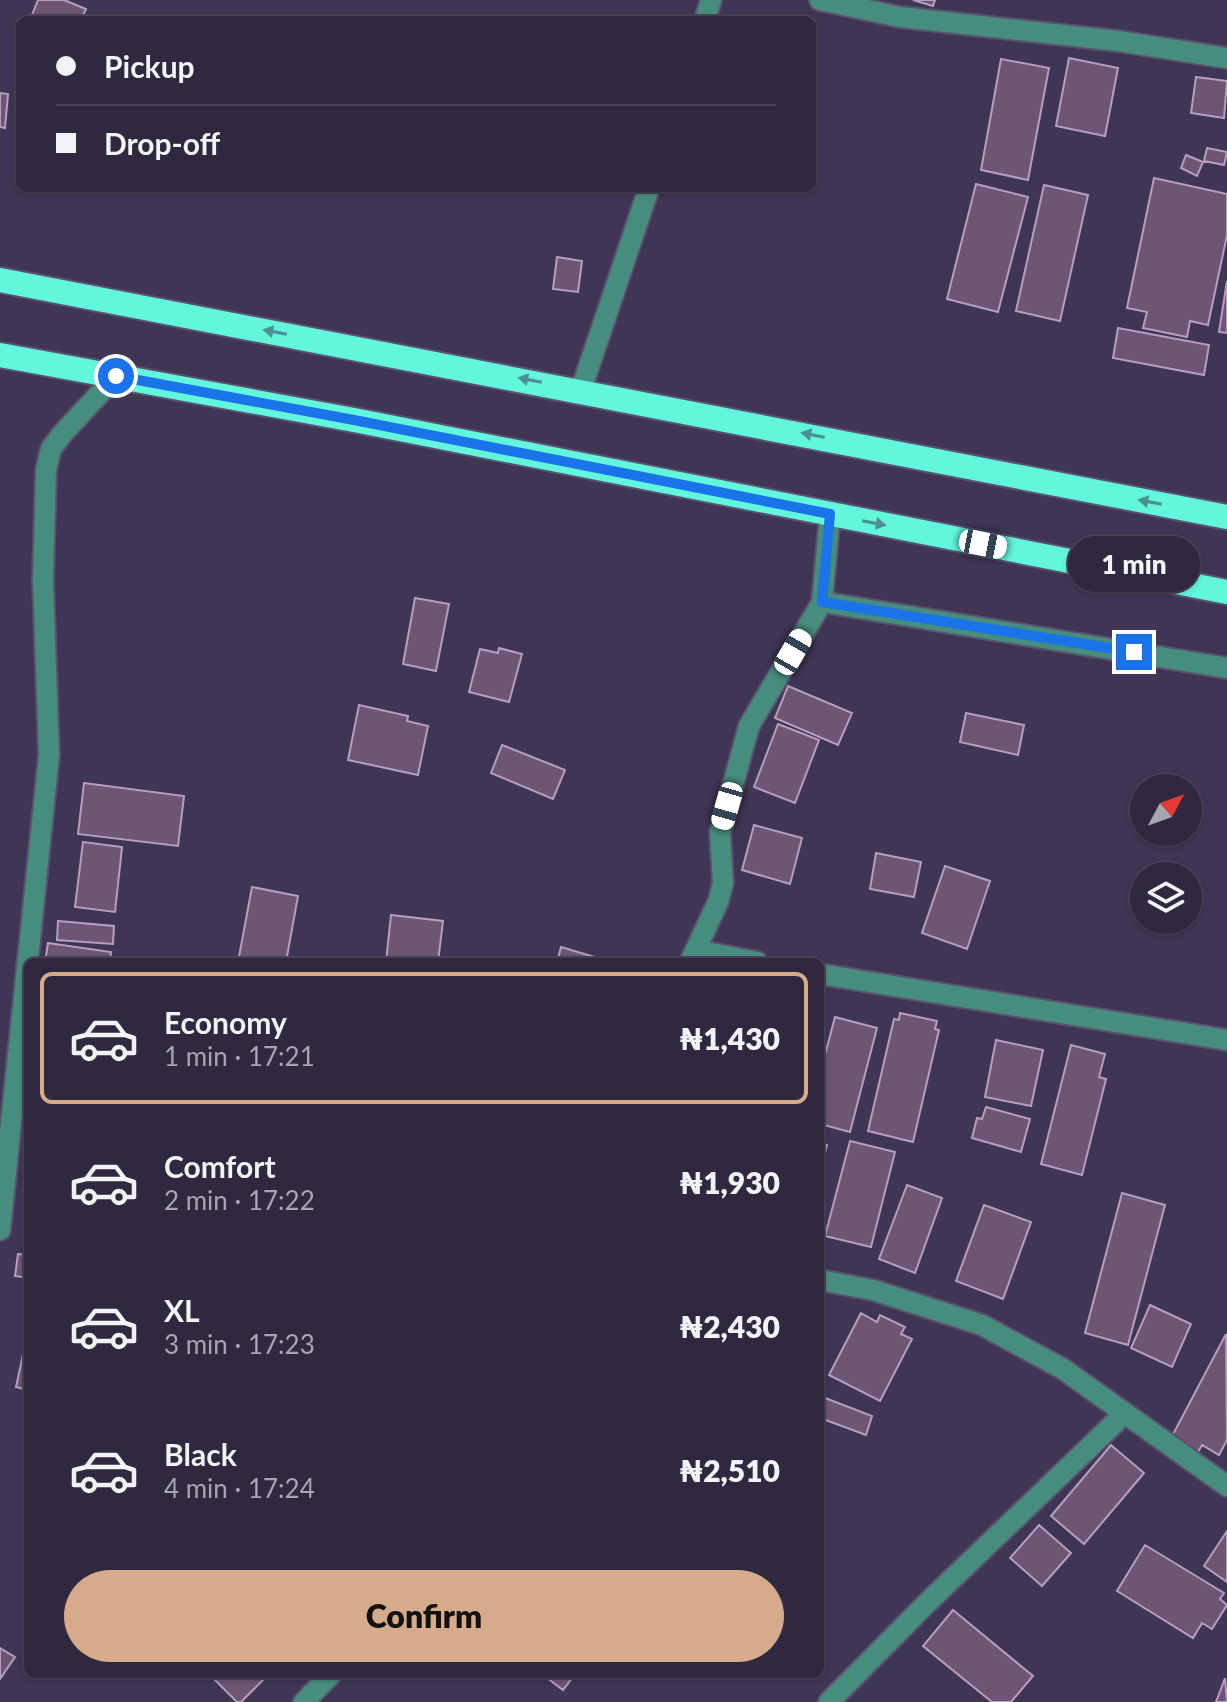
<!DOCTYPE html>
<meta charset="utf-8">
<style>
:root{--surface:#2f283f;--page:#373046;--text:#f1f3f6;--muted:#a7a6b0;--line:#4a4459;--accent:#d6ab8b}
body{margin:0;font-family:Lato,sans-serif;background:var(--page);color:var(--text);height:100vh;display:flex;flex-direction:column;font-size:30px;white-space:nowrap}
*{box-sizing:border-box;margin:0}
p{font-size:26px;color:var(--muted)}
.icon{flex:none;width:44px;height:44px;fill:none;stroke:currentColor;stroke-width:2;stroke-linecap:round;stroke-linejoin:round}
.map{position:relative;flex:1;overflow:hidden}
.drawer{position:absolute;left:24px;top:958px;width:800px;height:720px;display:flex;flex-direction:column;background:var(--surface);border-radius:12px;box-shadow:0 2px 6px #0004,0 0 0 2px var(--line)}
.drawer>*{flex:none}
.guide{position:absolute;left:16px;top:16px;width:800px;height:176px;border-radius:12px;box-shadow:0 2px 6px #0004,0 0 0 2px var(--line);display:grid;align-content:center;height:176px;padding:0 40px;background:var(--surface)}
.needle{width:52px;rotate:49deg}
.buttons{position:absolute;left:1130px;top:774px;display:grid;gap:16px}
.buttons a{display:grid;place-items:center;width:72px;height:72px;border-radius:50%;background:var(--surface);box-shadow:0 2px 6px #0004,0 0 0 2px var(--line);font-size:40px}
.end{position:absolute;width:36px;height:36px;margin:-18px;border:10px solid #1a73e8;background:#fff;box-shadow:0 0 0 4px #fff}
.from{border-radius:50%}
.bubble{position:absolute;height:56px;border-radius:28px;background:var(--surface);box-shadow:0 2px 6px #0004,0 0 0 2px var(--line);font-size:26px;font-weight:800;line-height:56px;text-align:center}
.car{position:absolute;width:24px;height:48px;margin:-24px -12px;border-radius:10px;box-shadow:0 0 6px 2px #0007;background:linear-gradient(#fff 24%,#345 0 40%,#fff 0 76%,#345 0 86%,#fff 0)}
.guide b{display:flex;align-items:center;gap:28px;height:76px;font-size:30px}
.guide b+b{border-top:2px solid var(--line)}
.guide i{width:20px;height:20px;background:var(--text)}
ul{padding:14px 0 0;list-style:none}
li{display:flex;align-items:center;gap:24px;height:132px;margin:0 16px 12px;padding:0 24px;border:4px solid transparent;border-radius:12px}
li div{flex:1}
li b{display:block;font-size:30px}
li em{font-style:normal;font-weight:800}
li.on{border-color:var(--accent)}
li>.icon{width:72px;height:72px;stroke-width:1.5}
.primary-button{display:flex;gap:16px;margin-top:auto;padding:16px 40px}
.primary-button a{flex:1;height:92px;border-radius:48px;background:var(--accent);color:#111;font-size:32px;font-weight:800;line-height:92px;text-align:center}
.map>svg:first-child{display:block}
.building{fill:#6c5673;stroke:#b79ebe;stroke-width:2}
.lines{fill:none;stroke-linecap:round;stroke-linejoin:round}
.minor-casing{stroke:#5a516e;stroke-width:24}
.highway-casing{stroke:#5a516e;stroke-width:28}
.minor{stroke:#478d7e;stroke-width:20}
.highway{stroke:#62f6da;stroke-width:24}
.oneway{fill:#4c9092}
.route{stroke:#1a73e8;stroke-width:10}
</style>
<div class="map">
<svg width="1227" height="1702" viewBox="0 0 1227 1702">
<rect width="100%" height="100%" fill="#3f3554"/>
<path class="building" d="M38,0H64L86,9L81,20H30Z
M913,0H935L933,6Z
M1069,58L1118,68L1105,136L1056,126Z
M1001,59L1049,68L1028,180L981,170Z
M1196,77L1227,81L1224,118L1191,113Z
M0,93L8,94L5,128L0,127Z
M1207,148L1227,152L1224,165L1204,161Z
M1186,155L1203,162L1197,176L1181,168Z
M1154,178L1227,194V235L1208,325L1190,321L1187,337L1143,328L1147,312L1127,308Z
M976,184L1028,197L998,312L947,299Z
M1044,185L1088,195L1060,321L1016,311Z
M557,257L582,261L578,292L553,289Z
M1227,281V333L1219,332Z
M1118,328L1209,345L1204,375L1113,358Z
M415,598L449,604L436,671L403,664Z
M499,648L522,654L509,702L469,692L480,649L498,653Z
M788,686L852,713L838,745L775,718Z
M359,705L408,716L407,721L428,726L418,775L348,760Z
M966,713L1024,725L1018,755L960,742Z
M778,724L819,740L795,803L754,787Z
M502,745L565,770L553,799L491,773Z
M84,783L184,796L178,846L78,834Z
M754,825L802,838L790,884L742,870Z
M83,842L122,847L115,912L75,907Z
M876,853L921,862L914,897L870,889Z
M945,866L990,881L967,949L922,933Z
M252,887L298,896L286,962H238Z
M391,915L443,921L438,962H386Z
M58,921L114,926L113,944L57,940Z
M48,943L111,952L110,962H45Z
M561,947L608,961V962H557Z
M900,1013L937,1021L935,1029L939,1030L913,1142L868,1131L894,1019L899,1020Z
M835,1017L877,1028L850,1132L820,1124V1074Z
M996,1040L1043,1050L1031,1106L985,1097Z
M1071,1045L1105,1054L1099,1077L1106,1079L1082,1175L1041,1164Z
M986,1107L1030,1119L1021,1152L972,1138L977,1118L982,1119Z
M850,1141L895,1152L871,1247L825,1236Z
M820,1143L827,1145L820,1174Z
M907,1185L942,1198L915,1273L879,1259Z
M1122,1193L1165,1205L1128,1345L1085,1333Z
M984,1205L1031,1222L1003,1299L956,1281Z
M18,1254L28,1255V1278L15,1276Z
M1150,1305L1191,1324L1172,1367L1131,1348Z
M861,1313L877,1322L880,1315L905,1327L901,1334L912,1339L880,1401L829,1375Z
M28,1331V1390L16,1387Z
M1226,1334L1227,1440L1219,1455L1202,1445L1198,1452L1171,1438Z
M820,1396L872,1416L866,1435L820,1418Z
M1111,1445L1144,1473L1084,1544L1051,1516Z
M1039,1525L1071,1553L1042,1586L1010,1558Z
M1227,1531V1582L1204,1566Z
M1145,1545L1224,1593L1220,1599L1227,1605L1212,1629L1202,1623L1193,1638L1117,1591Z
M953,1610L1033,1676L1011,1702H992L923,1646Z
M0,1648L15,1657L0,1679Z
M209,1674H269L241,1702H237Z
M542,1674H575L563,1690Z
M1225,1678L1227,1702H1216Z"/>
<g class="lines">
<g class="minor-casing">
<path id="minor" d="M820,0L900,17L1118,41L1227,58
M705,20L711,0
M581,390L649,188
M822,602L1227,668
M696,950L757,962
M690,962L718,902L723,883L720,832L749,726L822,602L830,514
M820,974L1227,1040
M0,1230L49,755L43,580L46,470L51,449L63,433L116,376
M820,1280L873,1290L982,1325L1063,1369L1227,1486
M304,1702L331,1674
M829,1702L928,1602L1124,1414"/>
</g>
<g class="highway-casing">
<path id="highway" d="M0,280L1227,517
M0,355L354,420L1227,592"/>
</g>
<use href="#minor" class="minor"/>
<use href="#highway" class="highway"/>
</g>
<defs><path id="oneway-solid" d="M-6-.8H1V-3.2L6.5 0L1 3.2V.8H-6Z" transform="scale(2)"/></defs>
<g class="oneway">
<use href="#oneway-solid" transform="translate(275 332) rotate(-169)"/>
<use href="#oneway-solid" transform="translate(530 380) rotate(-169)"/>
<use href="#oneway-solid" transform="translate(813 435) rotate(-169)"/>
<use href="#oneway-solid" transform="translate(1150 502) rotate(-169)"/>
<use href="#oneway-solid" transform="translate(874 523) rotate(11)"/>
</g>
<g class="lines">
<path class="route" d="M116,376L354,420L830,514L822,602L1134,652"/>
</g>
</svg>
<div class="buttons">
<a><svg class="needle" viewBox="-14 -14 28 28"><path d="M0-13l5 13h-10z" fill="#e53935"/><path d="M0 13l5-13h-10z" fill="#a7a6b0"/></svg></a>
<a><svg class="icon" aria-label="layers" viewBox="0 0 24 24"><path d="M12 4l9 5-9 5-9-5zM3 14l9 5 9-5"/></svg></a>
</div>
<i class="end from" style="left:116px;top:376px"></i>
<i class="end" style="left:1134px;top:652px"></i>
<div class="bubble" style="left:1068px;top:536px;width:132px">1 min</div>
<i class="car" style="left:983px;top:544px;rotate:101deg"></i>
<i class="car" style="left:793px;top:652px;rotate:30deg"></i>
<i class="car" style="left:727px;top:806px;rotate:196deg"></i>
<div class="guide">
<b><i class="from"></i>Pickup</b>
<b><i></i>Drop-off</b>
</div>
<section class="drawer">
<ul>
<li class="on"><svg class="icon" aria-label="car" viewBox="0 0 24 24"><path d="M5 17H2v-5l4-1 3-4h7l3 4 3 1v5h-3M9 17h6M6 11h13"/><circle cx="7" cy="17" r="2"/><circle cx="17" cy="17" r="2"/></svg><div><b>Economy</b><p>1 min · 17:21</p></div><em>₦1,430</em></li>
<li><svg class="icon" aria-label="car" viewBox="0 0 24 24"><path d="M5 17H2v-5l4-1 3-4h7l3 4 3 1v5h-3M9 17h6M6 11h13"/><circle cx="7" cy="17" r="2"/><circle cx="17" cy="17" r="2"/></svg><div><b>Comfort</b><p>2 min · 17:22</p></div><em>₦1,930</em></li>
<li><svg class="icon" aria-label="car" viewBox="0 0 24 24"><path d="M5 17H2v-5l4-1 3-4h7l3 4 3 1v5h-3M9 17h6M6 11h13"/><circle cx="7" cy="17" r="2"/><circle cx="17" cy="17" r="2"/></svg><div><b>XL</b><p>3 min · 17:23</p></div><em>₦2,430</em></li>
<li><svg class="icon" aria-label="car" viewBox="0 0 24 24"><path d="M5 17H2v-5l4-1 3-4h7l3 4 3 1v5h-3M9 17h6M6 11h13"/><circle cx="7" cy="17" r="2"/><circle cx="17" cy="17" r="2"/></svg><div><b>Black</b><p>4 min · 17:24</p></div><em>₦2,510</em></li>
</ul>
<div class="primary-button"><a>Confirm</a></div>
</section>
</div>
